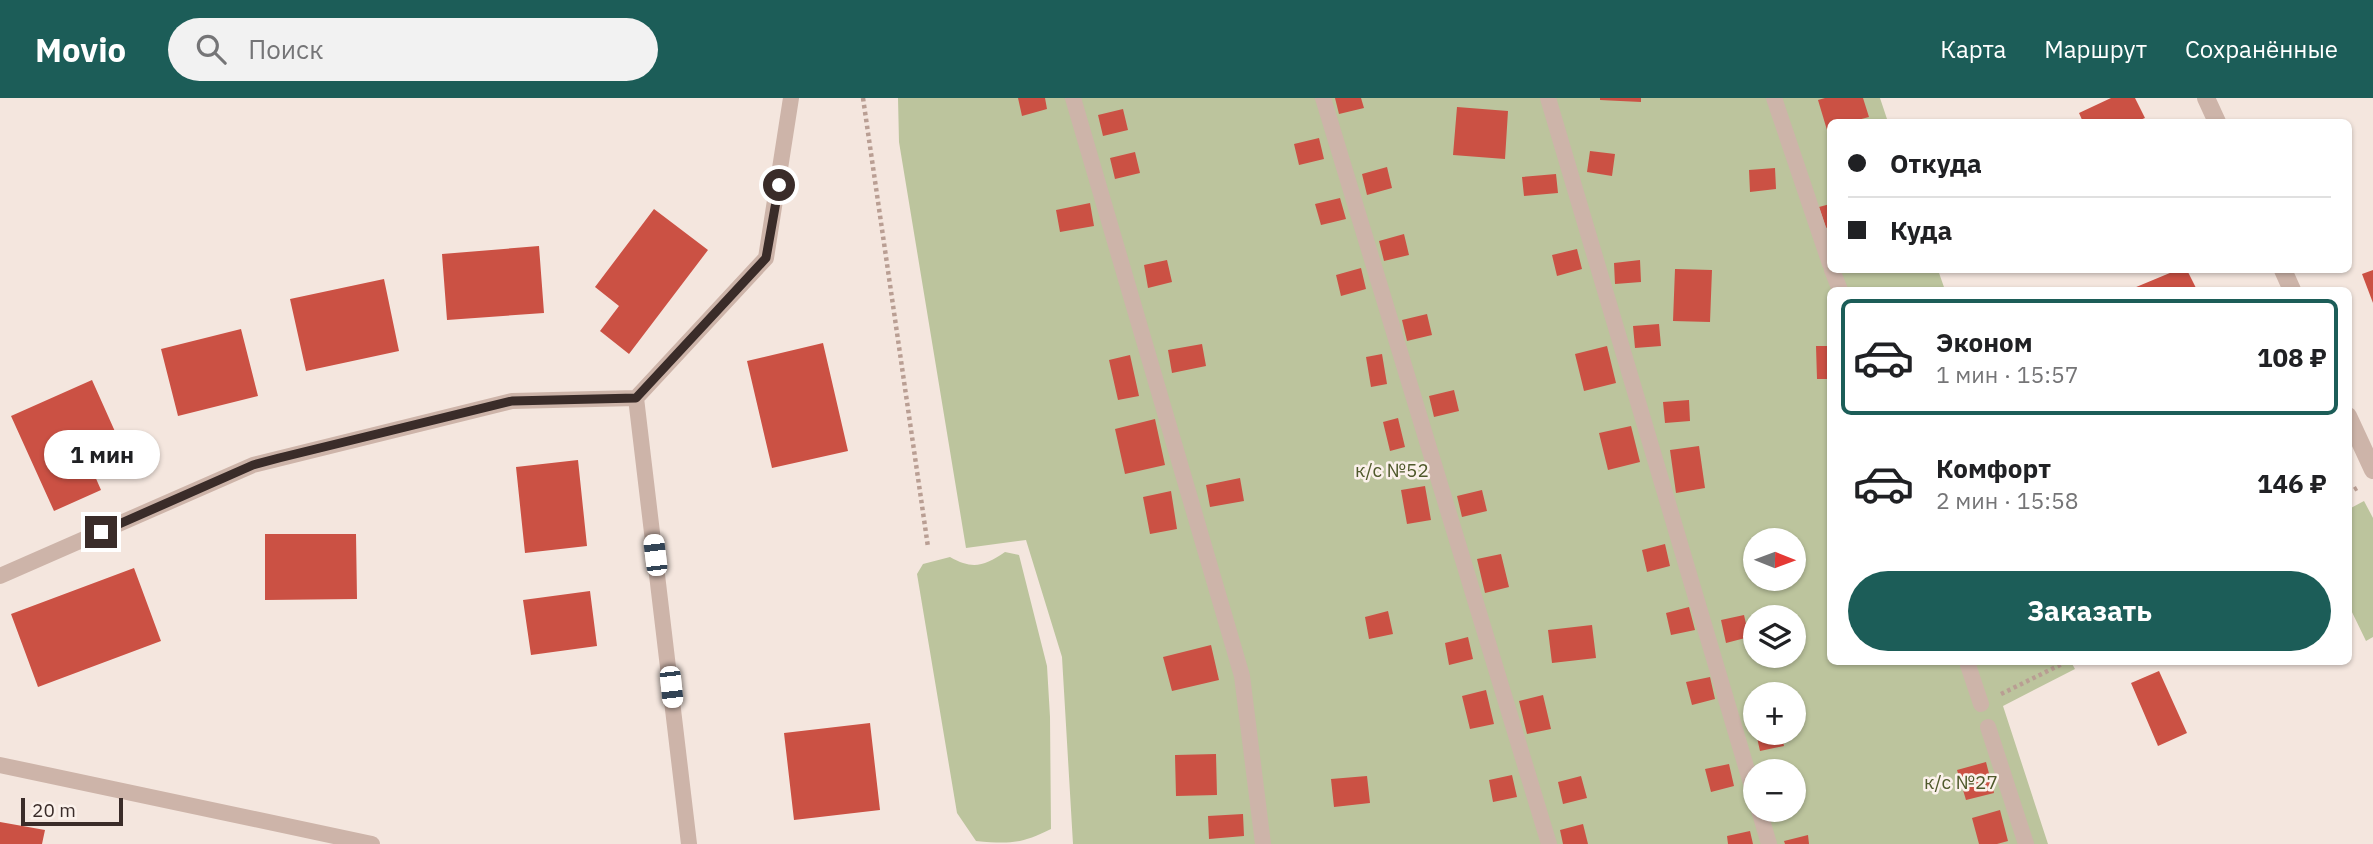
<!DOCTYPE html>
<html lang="ru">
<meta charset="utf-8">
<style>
:root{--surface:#fff;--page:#f2f2f2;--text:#202124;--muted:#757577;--line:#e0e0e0;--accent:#1c5d58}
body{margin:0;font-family:"IBM Plex Sans",sans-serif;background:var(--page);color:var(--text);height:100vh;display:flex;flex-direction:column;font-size:26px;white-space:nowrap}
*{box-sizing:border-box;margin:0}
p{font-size:23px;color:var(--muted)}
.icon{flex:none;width:38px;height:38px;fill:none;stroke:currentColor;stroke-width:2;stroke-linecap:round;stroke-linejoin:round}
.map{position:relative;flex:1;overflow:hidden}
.panel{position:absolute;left:1827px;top:189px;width:525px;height:378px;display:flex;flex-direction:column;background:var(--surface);border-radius:10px;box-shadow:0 2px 5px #0004}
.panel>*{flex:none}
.banner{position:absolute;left:1827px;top:21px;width:525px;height:154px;border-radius:10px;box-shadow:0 2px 5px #0004;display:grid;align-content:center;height:154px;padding:0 21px;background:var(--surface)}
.needle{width:46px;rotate:91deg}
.tools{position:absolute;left:1743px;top:430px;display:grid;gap:14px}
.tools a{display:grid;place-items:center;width:63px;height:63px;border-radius:50%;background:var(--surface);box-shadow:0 2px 5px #0004;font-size:35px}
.scale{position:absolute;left:21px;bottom:18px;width:102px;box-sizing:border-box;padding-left:7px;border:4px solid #3a2c29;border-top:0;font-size:19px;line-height:24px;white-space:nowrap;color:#3a2c29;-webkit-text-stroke:5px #fbf1eb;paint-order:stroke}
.end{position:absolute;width:32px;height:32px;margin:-16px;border:9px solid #3a2c29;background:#fff;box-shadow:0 0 0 4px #fff}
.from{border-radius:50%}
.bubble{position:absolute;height:49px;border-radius:24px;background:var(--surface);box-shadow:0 2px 5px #0004;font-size:23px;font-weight:700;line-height:49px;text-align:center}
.car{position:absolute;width:21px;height:42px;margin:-21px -10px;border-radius:9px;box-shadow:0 0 5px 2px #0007;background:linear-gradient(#fff 24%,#345 0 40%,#fff 0 76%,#345 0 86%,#fff 0)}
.banner b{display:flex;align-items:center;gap:24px;height:66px;font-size:26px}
.banner b+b{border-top:2px solid var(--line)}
.banner i{width:18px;height:18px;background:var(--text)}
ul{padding:12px 0 0;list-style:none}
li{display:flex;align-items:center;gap:21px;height:116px;margin:0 14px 10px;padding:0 7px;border:4px solid transparent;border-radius:10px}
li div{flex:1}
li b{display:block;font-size:26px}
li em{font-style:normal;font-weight:700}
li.active{border-color:var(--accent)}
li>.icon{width:63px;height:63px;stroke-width:1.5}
.cta{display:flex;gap:14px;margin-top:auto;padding:14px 21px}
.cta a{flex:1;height:80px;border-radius:42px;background:var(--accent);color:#fff;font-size:28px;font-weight:700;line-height:80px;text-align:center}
header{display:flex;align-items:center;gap:42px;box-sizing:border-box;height:98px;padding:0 35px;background:var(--accent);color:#fff}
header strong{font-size:33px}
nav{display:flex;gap:38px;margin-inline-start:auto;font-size:24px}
.search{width:490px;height:63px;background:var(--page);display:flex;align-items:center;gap:18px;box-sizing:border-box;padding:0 24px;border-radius:38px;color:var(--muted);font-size:26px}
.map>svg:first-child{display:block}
.green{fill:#bcc49d;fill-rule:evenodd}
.building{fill:#cb5144}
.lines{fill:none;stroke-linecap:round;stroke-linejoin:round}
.path{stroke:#b99e93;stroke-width:4.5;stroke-dasharray:3.5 3.5;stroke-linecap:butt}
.lane{stroke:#cdb4a9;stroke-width:16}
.street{stroke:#cdb4a9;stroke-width:18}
.route{stroke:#3a2c29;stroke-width:9}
.labels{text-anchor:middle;stroke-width:5;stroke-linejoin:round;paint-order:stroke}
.park-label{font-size:19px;fill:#4f592b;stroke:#fbf1eb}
</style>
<header>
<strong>Movio</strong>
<div class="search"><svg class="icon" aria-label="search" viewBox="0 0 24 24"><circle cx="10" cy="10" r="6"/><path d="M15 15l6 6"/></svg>Поиск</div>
<nav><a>Карта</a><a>Маршрут</a><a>Сохранённые</a></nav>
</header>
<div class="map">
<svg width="2373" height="746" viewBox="0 0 2373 746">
<rect width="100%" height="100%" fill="#f4e6de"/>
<path class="green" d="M898,0H1880L1888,24H1830V172H1938L1945,192H1830V564H2071L2075,571L2003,608L2048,746H1073L1062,559L1026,442L966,450L899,44ZM1755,443H1794V481H1755ZM1755,520H1794V558H1755ZM1755,597H1794V635H1755ZM1755,674H1794V712H1755Z
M2364,403L2373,420V539L2366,543L2349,508V411Z
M1005,454L1019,457L1047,568L1050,619L1051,731C1021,746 1010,746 976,743L957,715L917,476L923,466L950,459C973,472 984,468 1005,454Z"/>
<path class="building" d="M1018,0H1045L1047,11L1022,18Z
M1335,0H1361L1364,10L1339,16Z
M1600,0H1641V4L1600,2Z
M1825,0H1863L1869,19L1850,24H1830V31L1827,32L1818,2Z
M2111,0H2135L2145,20L2135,24H2083L2079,15Z
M1457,9L1508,13L1505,61L1453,57Z
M1123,11L1128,32L1103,38L1098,17Z
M1319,40L1324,61L1299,67L1294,46Z
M1590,53L1615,56L1612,78L1587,74Z
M1135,54L1140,75L1115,81L1110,60Z
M1387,69L1392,90L1367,97L1362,76Z
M1775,70L1776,91L1750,94L1749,72Z
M1556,76L1558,95L1524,98L1522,79Z
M1340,100L1346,121L1321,127L1315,106Z
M1090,105L1094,128L1060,134L1056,112Z
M1830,106V128L1826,130L1819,109Z
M654,111L708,152L629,256L600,233L619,208L595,189Z
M1404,136L1409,157L1384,163L1379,143Z
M539,148L544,215L447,222L442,156Z
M1577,151L1582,171L1557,178L1552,157Z
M1167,162L1172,184L1148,190L1144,167Z
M1640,162L1641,184L1615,186L1614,165Z
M1361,170L1366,191L1341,198L1336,177Z
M1675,171L1712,172L1710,224L1673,223Z
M2177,172H2187L2197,192H2129Z
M2373,172V205L2362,176Z
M384,181L399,253L306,273L290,201Z
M1427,216L1432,237L1407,243L1402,222Z
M1659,226L1661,248L1635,250L1633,228Z
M241,231L258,298L178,318L161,251Z
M823,245L848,353L772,370L747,263Z
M1202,246L1206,268L1172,275L1168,252Z
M1607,248L1616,285L1584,293L1575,256Z
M1816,248H1830V281H1817Z
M1382,256L1387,286L1371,289L1366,259Z
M1130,257L1139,298L1118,302L1109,262Z
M92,282L117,338L84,353L101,392L54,413L11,318Z
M1454,292L1459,313L1434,319L1429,298Z
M1689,302L1690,323L1665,325L1663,304Z
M1398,320L1405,349L1390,353L1383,324Z
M1155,321L1165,367L1125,376L1115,331Z
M1631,328L1640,364L1608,372L1599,335Z
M1699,348L1705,390L1676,395L1670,352Z
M578,362L587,448L525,455L516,369Z
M1240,380L1244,403L1210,409L1206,387Z
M1425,388L1431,422L1407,426L1401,392Z
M1482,392L1487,413L1462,419L1457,398Z
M1171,393L1177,431L1150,436L1143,399Z
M265,436H356L357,501L265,502Z
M1665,446L1670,468L1647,474L1642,452Z
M1501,456L1509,489L1485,495L1477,461Z
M134,470L161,543L38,589L11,516Z
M590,493L597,548L531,557L523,502Z
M1689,509L1695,532L1671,537L1666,515Z
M1388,513L1393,536L1369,541L1365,519Z
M1744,517L1749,539L1726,545L1721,522Z
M1592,527L1596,560L1552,565L1548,532Z
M1468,539L1473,561L1449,567L1445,545Z
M1211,547L1219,582L1172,593L1163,559Z
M2159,573L2187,635L2158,648L2131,585Z
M1710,579L1715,601L1692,607L1686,584Z
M1486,592L1494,626L1470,631L1462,598Z
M1543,597L1551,631L1527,636L1519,603Z
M870,625L880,712L794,722L784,635Z
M1756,635H1781L1784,648L1760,653Z
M1216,656L1217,697L1176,698L1175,657Z
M1986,664L1994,695L1966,702L1957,672Z
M1729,666L1734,688L1711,694L1705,671Z
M1512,677L1517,699L1493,704L1489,682Z
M1367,678L1370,705L1334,709L1331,681Z
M1581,678L1587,700L1563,706L1558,684Z
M2000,712L2008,743L1997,746H1979L1972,720Z
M1243,716L1244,738L1209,741L1208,718Z
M0,724L45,732L42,746H0Z
M1583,726L1588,746H1563L1560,732Z
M1750,733L1753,746H1728L1727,738Z
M1808,737L1809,746H1785L1784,743Z"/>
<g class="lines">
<path class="path" d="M863,0L928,449
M2348,395L2357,390
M2001,596L2066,564"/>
<path class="lane" d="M1073,0L1242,578L1263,746
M1323,0L1549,746
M1548,0L1755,699
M1774,0L1830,166
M1832,172L1840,192
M636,300L689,746
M0,478L253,367L512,303L636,300L766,160L791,0
M1967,564L1981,606
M1988,629L2026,746
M0,667L372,746
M1759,712L1769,746"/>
<path class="street" d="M2206,0L2217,24
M2283,172L2292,192
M2348,318L2373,372"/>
</g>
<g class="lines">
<path class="route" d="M101,434L253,367L279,360L512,303L636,300L766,160L779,87"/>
</g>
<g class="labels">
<g class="park-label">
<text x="1392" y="379">к/с №52</text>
<text x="1961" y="691">к/с №27</text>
</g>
</g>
</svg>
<div class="tools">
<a><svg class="needle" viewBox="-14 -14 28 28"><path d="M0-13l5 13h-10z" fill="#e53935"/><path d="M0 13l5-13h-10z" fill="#757577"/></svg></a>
<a><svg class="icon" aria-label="layers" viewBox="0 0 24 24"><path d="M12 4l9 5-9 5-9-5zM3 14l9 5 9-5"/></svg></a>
<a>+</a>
<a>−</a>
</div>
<div class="scale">20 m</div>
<i class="end from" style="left:779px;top:87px"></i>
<i class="end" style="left:101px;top:434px"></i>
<div class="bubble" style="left:44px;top:332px;width:116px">1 мин</div>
<i class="car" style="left:655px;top:457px;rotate:353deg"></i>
<i class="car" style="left:671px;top:589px;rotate:174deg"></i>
<div class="banner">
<b><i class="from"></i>Откуда</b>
<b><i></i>Куда</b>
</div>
<section class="panel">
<ul>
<li class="active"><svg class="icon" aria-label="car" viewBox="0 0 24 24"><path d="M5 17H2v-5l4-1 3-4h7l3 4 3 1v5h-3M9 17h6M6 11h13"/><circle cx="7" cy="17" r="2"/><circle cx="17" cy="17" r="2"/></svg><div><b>Эконом</b><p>1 мин · 15:57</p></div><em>108 ₽</em></li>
<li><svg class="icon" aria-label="car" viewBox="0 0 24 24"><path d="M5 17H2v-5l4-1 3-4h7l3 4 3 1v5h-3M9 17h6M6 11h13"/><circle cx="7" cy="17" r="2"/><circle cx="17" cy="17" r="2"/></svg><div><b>Комфорт</b><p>2 мин · 15:58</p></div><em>146 ₽</em></li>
</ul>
<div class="cta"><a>Заказать</a></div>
</section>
</div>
